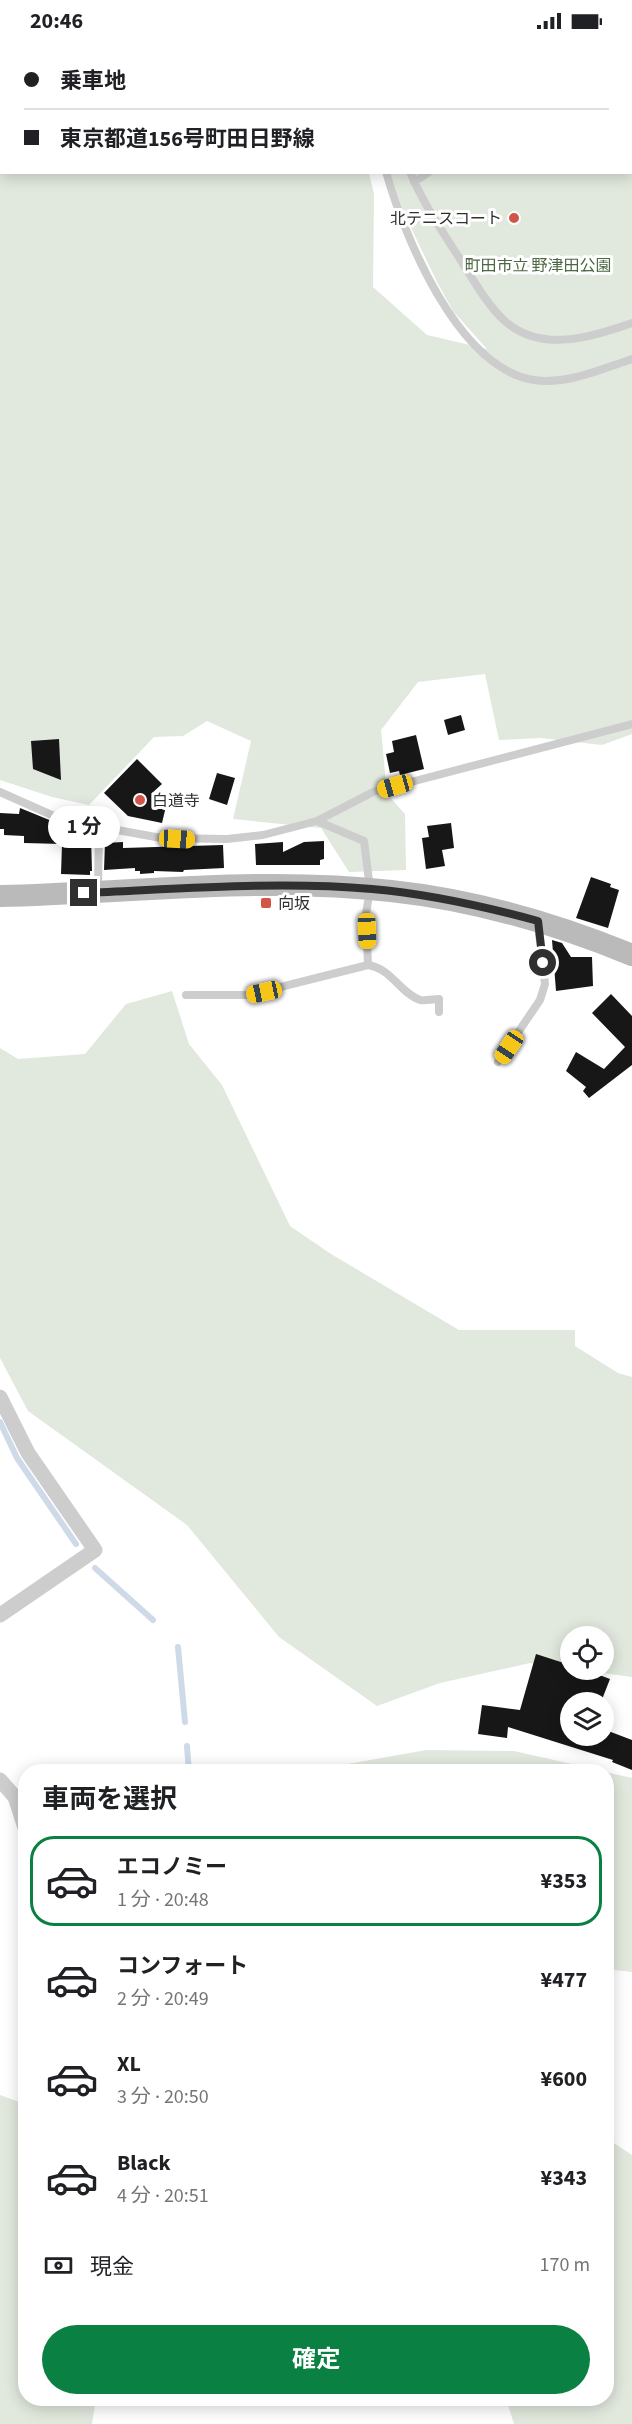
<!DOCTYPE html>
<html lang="ja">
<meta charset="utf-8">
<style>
:root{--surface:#fff;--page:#f2f2f2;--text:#202124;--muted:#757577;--line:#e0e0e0;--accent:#0b8043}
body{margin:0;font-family:"Source Sans 3","Noto Sans JP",sans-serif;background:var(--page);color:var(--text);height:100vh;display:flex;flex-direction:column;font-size:22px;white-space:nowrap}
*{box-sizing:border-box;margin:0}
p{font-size:20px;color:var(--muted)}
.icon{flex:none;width:33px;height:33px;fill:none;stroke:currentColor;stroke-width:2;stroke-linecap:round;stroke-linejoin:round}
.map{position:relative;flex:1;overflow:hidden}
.sheet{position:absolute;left:18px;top:1722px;width:596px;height:642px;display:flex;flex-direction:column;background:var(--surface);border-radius:24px;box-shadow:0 3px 15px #0003}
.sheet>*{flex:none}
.banner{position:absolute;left:0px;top:0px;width:633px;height:132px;box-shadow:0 3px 15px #0003;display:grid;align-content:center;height:132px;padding:0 24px;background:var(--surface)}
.controls{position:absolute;left:560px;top:1584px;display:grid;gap:12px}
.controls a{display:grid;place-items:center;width:54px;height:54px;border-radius:50%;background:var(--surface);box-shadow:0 3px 15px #0003;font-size:30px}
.end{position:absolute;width:27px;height:27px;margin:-14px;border:8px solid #303030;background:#fff;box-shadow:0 0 0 3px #fff}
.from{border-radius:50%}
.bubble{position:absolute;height:42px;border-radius:21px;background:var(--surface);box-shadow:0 3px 15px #0003;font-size:20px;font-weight:700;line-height:42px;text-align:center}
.car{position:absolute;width:18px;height:36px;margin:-18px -9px;border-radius:8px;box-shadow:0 0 4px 2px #0007;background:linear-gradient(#f5c518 24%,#345 0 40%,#f5c518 0 76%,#345 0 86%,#f5c518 0)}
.banner b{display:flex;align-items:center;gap:21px;height:57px;font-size:22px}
.banner b+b{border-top:2px solid var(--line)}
.banner i{width:15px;height:15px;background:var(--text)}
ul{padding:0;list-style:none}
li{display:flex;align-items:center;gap:18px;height:90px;margin:0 12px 9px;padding:0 12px;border:3px solid transparent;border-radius:24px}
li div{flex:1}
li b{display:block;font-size:22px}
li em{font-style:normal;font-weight:700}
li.selected{border-color:var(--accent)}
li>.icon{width:54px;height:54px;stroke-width:1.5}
h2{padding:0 24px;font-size:27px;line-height:72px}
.pay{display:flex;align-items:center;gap:15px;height:66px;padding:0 24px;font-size:22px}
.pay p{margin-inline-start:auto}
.button{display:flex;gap:12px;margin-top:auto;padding:12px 24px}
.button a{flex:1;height:69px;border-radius:36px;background:var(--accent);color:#fff;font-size:24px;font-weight:700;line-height:69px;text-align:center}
.status{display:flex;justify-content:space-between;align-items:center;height:42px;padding:0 30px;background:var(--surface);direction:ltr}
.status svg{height:16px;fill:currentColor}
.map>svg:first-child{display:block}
.green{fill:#e1e8dd}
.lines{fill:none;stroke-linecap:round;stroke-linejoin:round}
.stream{stroke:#cfdae9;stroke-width:6}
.building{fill:#171717}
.lane{stroke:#cdcdcd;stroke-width:8}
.street{stroke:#cdcdcd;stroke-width:15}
.secondary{stroke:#bababa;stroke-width:22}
.route{stroke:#303030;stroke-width:8}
.poi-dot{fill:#d25648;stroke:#fff;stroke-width:2}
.labels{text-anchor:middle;stroke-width:6;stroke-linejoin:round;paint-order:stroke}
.poi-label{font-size:16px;fill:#303030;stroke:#fff;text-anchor:start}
.park-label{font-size:16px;fill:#4d6742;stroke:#fff}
</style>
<div class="status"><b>20:46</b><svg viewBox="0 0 49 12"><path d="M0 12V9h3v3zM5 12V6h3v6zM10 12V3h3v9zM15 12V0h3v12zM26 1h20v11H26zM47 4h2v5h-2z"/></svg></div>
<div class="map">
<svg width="632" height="2382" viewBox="0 0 632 2382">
<rect width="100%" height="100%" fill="#fff"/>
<path class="green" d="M0,0H323L324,1L2,2V130L369,131L374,152L373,245L427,293L487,307L453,269L437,240L403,169L390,131L632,130V2L391,1L632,0V692L602,703L541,696L499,698L485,632L418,640L381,688L387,752L405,772L406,828L349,830L321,786L233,777L251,699L207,679L183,694L154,695L89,763L52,755L0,738Z
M172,949L189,1002L222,1043L290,1184L331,1212L459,1288H575V1304L618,1331L632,1335V1635L580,1628H603V1594H570V1626L530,1621L440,1641L377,1664L279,1595L187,1483L28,1369L0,1316V1006L18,1017L85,1012L126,962Z
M426,1708L514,1709L603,1729H309Z
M606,1730L632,1736V1930L606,1927Z
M0,2053L25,2062L26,2356L96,2357L92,2382H0Z
M606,2096L632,2113V2382H514L506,2357L606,2356Z"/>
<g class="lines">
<path class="stream" d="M0,1380L17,1416L76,1502
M95,1526L153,1578
M178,1605L185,1680
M187,1704L189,1730"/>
</g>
<path class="building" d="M461,673L465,688L448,693L444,678Z
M416,693L424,727L400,733L399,729L390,731L386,712L394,710L392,699Z
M59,697L61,738L33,727L31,699Z
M137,717L162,742L151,752L168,756L162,781L128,774L104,751Z
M217,731L235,736L227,763L209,757Z
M20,766L91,795L92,829H90V833L61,832L62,802L24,801V794L4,793V787H0V771L19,772Z
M451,781L454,806L442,808L445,824L426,827L422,796L429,795L427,784Z
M324,799V817L320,818V823H256L255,802L283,800V810L304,800Z
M123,800V806L223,803L224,826L184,828L183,830L154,829V831L140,832V829H135V826L104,828L105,801Z
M591,835L611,842L610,845L619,848L608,886L576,876Z
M552,898L562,901L571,915H592L593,944L556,949Z
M611,952L632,974V1023L589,1056L583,1049L586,1045L566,1029L576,1010L604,1027L625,1005L592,971Z
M536,1612L570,1623V1628H586L610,1637L601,1660H570V1694H603V1687L632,1698V1728L612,1720L613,1718L508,1685L507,1696L478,1692L482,1663L520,1668Z"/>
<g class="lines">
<path class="lane" d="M386,130C405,196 458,326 534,338C566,343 602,327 632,317
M410,130C423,161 442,189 460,217C472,236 489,266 506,280C543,311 592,295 632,281
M414,140L429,130
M0,750L63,778L161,796L227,797L263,793L317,779L373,750L632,682
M317,779L364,799L370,847L366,872L368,923
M98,846L99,786
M186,953H249L368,923C392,927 399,950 420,958C425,959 434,957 439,957V970
M498,1020L540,958L545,942L538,883"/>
<path class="street" d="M0,1355L28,1411L95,1508L0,1573
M0,1738L15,1755L26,1789"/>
<path class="secondary" d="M0,854C130,851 262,834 391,849C475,858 554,881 632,913"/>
</g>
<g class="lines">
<path class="route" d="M84,851C180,847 276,839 372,847C429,852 483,864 538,879L543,921"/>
</g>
<g class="poi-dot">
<circle cx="514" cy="176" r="6"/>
<circle cx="140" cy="758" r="6"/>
<rect x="260" y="855" width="12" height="12" rx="3"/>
</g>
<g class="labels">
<g class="poi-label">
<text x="502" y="182" text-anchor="end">北テニスコート</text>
<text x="152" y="764">白道寺</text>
<text x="278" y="867">向坂</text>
</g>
<g class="park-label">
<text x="538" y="229">町田市立 野津田公園</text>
</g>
</g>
</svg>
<div class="controls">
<a><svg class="icon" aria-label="locate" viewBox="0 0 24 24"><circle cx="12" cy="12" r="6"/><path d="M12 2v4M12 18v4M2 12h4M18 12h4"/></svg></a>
<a><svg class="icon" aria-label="layers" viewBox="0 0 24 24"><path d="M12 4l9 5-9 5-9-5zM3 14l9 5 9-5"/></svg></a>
</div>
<i class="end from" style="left:543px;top:921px"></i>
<i class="end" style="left:84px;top:851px"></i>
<div class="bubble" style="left:48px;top:764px;width:72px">1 分</div>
<i class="car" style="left:395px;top:744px;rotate:254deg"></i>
<i class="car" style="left:177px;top:797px;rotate:93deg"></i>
<i class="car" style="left:367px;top:889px;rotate:178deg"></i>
<i class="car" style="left:264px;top:950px;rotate:258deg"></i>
<i class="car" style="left:509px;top:1005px;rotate:214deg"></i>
<div class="banner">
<b><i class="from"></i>乗車地</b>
<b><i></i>東京都道156号町田日野線</b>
</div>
<section class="sheet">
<h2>車両を選択</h2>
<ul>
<li class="selected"><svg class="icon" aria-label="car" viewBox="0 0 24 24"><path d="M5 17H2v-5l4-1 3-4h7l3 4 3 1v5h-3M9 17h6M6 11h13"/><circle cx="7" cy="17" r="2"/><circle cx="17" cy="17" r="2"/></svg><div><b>エコノミー</b><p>1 分 · 20:48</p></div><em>¥353</em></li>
<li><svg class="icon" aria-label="car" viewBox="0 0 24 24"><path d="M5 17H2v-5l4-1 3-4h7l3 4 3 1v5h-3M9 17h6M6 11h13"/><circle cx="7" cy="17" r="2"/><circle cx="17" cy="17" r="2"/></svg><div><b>コンフォート</b><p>2 分 · 20:49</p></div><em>¥477</em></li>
<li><svg class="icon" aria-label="car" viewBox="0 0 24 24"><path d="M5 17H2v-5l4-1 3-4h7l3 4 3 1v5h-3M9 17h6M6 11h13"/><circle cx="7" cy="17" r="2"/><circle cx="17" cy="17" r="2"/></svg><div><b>XL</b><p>3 分 · 20:50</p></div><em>¥600</em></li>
<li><svg class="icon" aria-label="car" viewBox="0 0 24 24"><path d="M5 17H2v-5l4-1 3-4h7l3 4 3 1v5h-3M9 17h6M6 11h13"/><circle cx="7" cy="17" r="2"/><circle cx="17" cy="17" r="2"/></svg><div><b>Black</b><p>4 分 · 20:51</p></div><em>¥343</em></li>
</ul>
<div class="pay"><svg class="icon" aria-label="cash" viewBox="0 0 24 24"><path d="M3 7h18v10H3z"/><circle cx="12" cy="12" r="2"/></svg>現金<p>170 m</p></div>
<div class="button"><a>確定</a></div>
</section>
</div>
